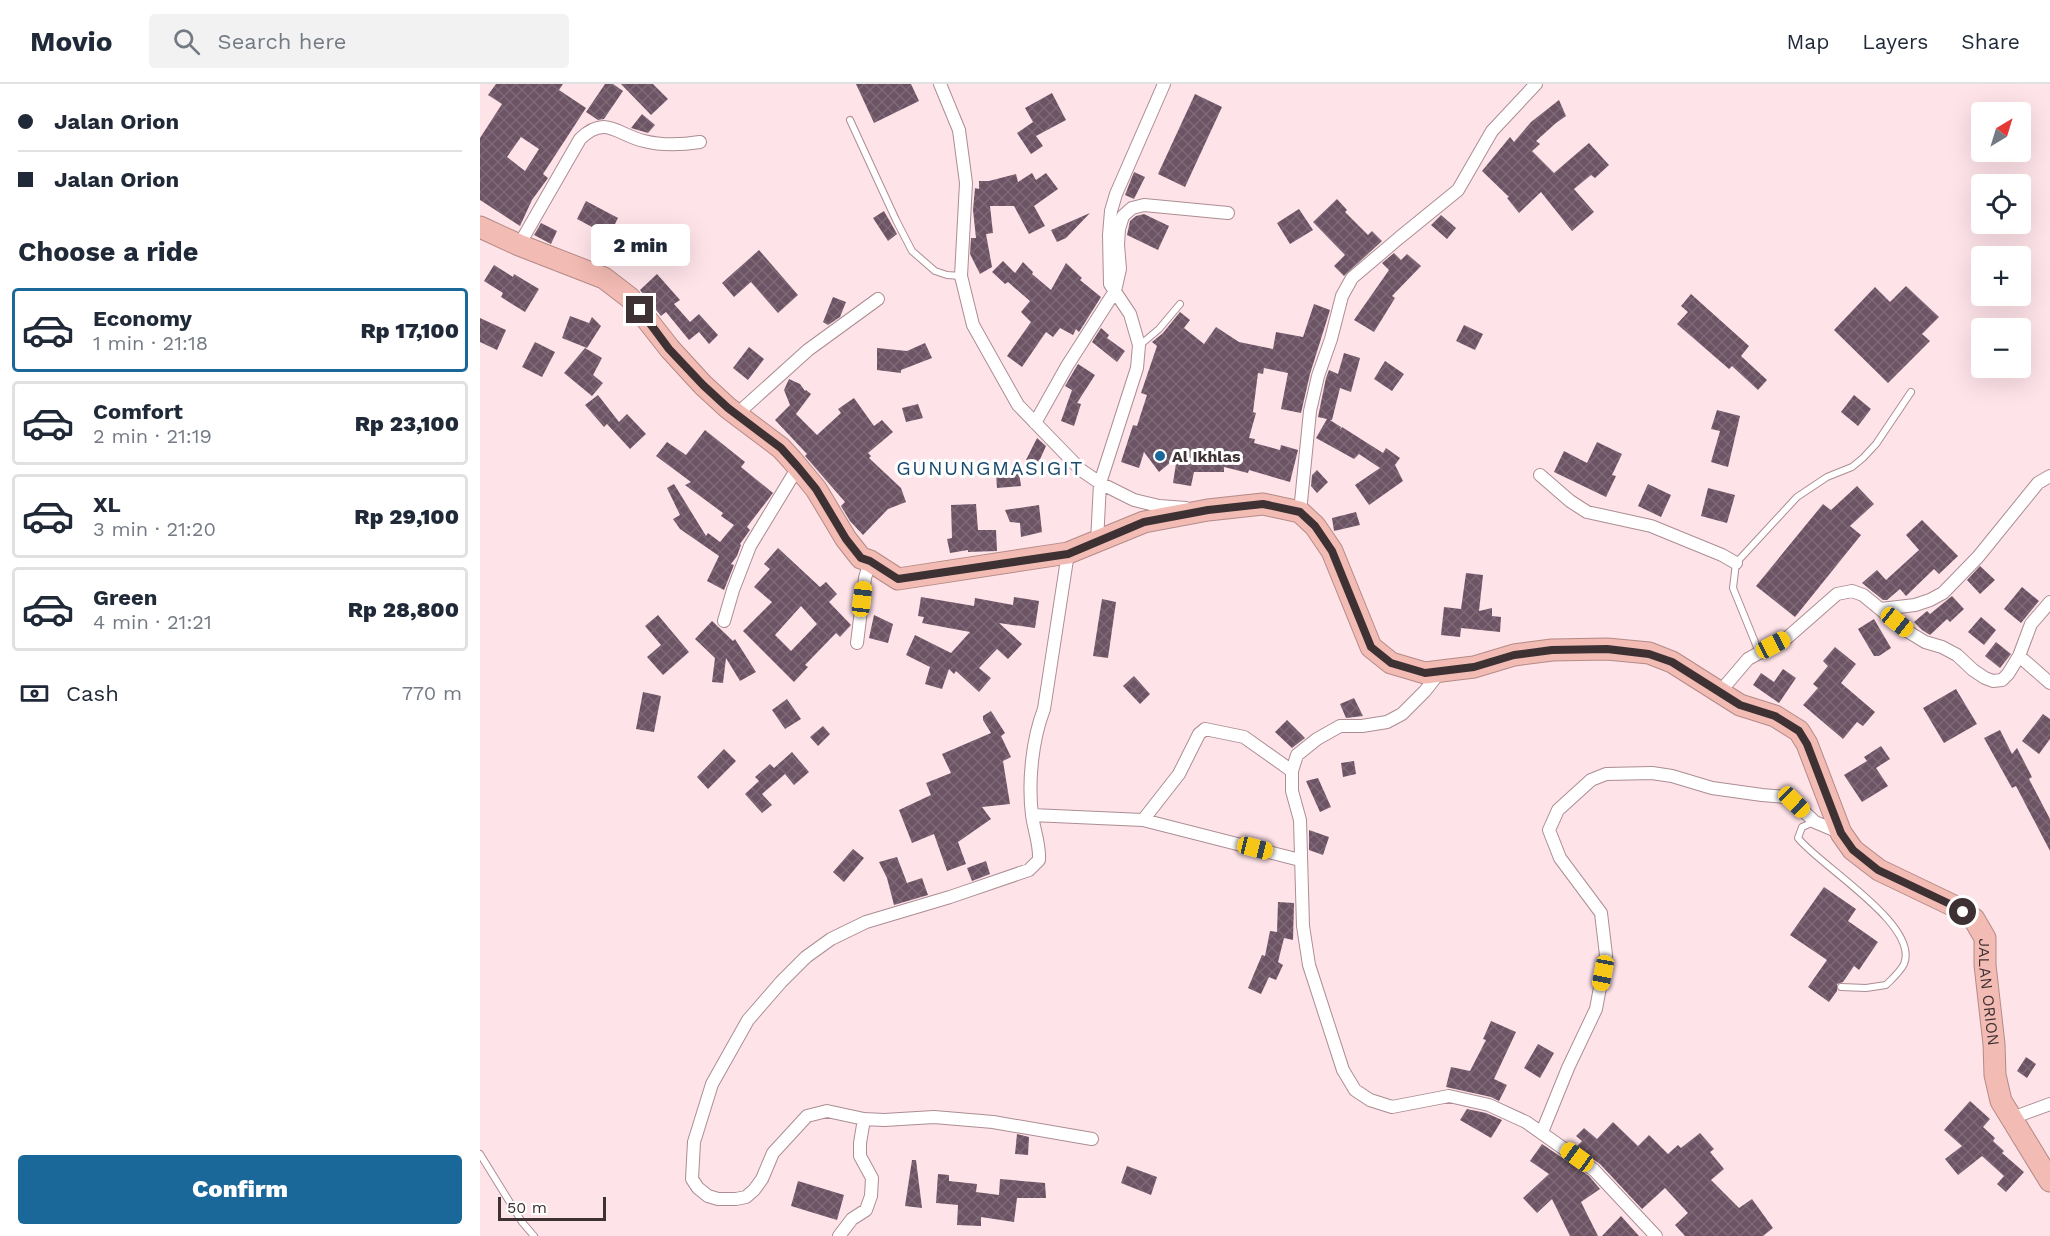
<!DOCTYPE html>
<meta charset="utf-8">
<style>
:root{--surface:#fff;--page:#f2f2f3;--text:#1f2937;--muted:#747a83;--line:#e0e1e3;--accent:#1a679a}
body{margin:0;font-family:"Work Sans",sans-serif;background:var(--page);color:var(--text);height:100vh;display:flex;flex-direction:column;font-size:22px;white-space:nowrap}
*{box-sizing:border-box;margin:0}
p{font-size:20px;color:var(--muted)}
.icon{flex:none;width:33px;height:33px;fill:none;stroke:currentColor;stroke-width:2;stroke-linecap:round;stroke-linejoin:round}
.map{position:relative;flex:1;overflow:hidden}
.drawer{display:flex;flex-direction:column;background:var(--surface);width:480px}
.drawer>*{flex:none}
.guide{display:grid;align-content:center;height:132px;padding:0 18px;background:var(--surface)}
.needle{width:39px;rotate:38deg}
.buttons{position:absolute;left:1491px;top:18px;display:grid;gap:12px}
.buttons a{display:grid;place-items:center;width:60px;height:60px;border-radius:6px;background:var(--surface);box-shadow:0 6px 24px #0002;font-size:30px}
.scale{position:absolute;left:18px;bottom:15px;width:108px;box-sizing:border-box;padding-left:6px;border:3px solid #3e3134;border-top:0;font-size:16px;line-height:21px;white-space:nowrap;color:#3e3134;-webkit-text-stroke:4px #fff;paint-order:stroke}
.end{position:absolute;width:27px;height:27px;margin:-14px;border:8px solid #3e3134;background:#fff;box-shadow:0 0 0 3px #fff}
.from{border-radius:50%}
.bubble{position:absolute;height:42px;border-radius:6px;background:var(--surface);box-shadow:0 6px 24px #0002;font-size:20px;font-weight:800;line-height:42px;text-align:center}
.car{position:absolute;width:18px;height:36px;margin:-18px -9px;border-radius:8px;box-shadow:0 0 4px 2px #0007;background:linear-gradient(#f5c518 24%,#345 0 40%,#f5c518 0 76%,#345 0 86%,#f5c518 0)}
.guide b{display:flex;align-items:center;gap:21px;height:57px;font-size:22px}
.guide b+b{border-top:2px solid var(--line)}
.guide i{width:15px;height:15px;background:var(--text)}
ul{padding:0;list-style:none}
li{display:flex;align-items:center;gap:18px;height:84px;margin:0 12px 9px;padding:0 6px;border:3px solid var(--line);border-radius:6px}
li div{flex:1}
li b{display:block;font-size:22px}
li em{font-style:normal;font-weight:800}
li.active{border-color:var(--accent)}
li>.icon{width:54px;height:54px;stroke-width:1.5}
h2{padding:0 18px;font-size:27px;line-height:72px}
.pay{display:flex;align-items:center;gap:15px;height:66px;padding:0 18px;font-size:22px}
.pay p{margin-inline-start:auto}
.cta{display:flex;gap:12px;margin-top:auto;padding:12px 18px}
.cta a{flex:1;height:69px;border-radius:6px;background:var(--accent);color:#fff;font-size:24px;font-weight:800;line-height:69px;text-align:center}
header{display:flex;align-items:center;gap:36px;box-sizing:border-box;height:84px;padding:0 30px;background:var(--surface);border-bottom:2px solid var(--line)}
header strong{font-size:28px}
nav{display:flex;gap:33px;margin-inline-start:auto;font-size:21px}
.search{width:420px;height:54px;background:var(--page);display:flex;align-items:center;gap:15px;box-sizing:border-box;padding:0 21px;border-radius:6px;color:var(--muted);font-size:22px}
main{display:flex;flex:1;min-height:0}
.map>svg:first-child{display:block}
.building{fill:url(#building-cross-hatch);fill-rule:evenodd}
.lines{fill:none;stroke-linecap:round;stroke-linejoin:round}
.lane-casing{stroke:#ac8d94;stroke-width:8}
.street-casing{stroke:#ac8d94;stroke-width:14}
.highway-casing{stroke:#b38b87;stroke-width:23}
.lane{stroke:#fff;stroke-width:6}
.street{stroke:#fff;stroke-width:12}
.highway{stroke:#f2bbb3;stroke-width:21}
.route{stroke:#3e3134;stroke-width:8}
.poi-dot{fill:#1a679a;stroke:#fff;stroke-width:2}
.labels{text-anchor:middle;stroke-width:6;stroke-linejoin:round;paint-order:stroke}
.poi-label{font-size:16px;font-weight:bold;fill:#3e3134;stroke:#fff;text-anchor:start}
.street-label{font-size:16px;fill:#3e3134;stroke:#fff}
.quarter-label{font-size:20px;letter-spacing:1.5px;fill:#184b6e;stroke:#fff}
</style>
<header>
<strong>Movio</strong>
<div class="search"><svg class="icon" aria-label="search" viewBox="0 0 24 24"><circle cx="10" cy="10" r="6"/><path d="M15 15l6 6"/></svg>Search here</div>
<nav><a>Map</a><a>Layers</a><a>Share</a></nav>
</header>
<main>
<section class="drawer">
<div class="guide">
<b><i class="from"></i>Jalan Orion</b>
<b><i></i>Jalan Orion</b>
</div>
<h2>Choose a ride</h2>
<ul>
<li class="active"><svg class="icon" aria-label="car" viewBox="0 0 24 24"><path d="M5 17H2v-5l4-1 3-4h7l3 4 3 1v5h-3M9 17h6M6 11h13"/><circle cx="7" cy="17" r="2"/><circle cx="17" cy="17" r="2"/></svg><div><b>Economy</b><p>1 min · 21:18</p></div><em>Rp 17,100</em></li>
<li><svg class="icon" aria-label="car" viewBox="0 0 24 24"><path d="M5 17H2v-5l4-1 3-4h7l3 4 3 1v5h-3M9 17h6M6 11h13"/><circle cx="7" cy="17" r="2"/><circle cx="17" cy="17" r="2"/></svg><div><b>Comfort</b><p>2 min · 21:19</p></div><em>Rp 23,100</em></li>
<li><svg class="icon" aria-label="car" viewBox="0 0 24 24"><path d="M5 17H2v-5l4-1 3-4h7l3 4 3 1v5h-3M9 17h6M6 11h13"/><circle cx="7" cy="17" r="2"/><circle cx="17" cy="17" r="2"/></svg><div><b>XL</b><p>3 min · 21:20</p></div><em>Rp 29,100</em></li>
<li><svg class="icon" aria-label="car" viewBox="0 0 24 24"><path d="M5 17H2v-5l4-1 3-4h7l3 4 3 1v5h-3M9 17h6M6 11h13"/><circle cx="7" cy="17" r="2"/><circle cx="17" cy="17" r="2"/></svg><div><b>Green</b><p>4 min · 21:21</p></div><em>Rp 28,800</em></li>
</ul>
<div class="pay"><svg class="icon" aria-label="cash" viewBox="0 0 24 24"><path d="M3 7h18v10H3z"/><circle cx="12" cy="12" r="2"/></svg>Cash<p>770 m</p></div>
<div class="cta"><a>Confirm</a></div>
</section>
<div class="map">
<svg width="1570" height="1152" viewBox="0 0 1570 1152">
<defs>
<pattern id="building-cross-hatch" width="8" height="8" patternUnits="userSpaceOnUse" patternTransform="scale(1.5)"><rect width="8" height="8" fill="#6c5464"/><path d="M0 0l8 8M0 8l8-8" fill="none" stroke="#7e6a77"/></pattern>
</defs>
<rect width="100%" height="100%" fill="#fee3e9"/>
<path class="building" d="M16,0H83L79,6L106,24L63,90L68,94L52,116L40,142L0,116V54L22,20L8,11ZM41,53L59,65L45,87L27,73Z
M125,0H133L143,7L124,35L118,36L106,28Z
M141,0H173L188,15L171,31Z
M376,0H431L439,17L394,39Z
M572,9L586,36L556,52L563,62L551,70L537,49L553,38L545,24Z
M715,10L742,23L705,103L678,90Z
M1079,16L1086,32L1076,39L1056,57L1060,60L1052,67L1074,89L1109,59L1129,81L1115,94L1111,91L1094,105L1114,128L1092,147L1061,108L1039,129L1027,114L1029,113L1002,87L1030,53L1034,58L1051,38Z
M162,30L175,41L168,49L151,44Z
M654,88L665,93L654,115L645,111Z
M552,89L556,96L566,89L578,105L554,122L565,142L549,150L534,122H510L513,149L506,150L512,183L500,190L490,170L491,154H496L493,126L495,104L499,105V97H509L536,90L538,98Z
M857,115L867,126L865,128L888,151L892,147L902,157L864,192L854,182L865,171L833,138Z
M106,117L138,134L129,152L97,135Z
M819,125L833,146L810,160L797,139Z
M404,127L417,150L408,157L393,134Z
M610,129L586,154L577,158L571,146Z
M664,130L689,142L678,166L647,151L650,137L656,132Z
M961,131L976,144L967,155L951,141Z
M61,139L77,147L71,160L54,151Z
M279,166L318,211L298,229L271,198L254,213L242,199Z
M914,169L921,176L927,170L941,182L912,212L915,214L894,248L874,236L909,186L902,179Z
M523,177L535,189L543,178L553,188L552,190L571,206L586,179L602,194L600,196L621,213L599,248L596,245L593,251L580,244L573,253L566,248L542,283L527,272L551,238L541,228L550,217L528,198L525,200L512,188Z
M14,181L33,193L34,190L59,205L45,228L21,213L23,209L4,197Z
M177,190L200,216L194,220L210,238L219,230L238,251L229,260L219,248L209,256L186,228L181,232L160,206Z
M1426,202L1459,233L1442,250L1450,257L1408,299L1354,246L1395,203L1410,218Z
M1211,210L1269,262L1261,272L1287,296L1278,306L1252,282L1249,285L1197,240L1208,228L1201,222Z
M353,213L366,218L360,233L348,241L343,238Z
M834,220L850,226L830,290L821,329L801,325L808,289L784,284L783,290L778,289L773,328L776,329L769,354L775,355L774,359L800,366L801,361L818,366L810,398L769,386L768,389L744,383V388H714L711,402L693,399L697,373L679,388L664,368L659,384L641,378L653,341L657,342L667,311L661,309L677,262L672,258L683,249L700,228L710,236L704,244L724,260L736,243L759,258L793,265L796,248L823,253Z
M90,232L109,239L112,233L121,242L107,264L82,254Z
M0,234L26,246L17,266L0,258Z
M984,241L1003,250L995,266L976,257Z
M621,244L629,251L627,254L645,267L637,278L612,258Z
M55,258L75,268L62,293L42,283Z
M445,259L452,274L421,286V289L397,286V264L427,267Z
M269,263L284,275L268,296L253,284Z
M105,264L122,274L113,291L123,299L112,312L84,289Z
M864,269L880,274L871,308L860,304L852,336H850L861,343L860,346L862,343L903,369L906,364L920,374L915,381L923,397L889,421L875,401L900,384L879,370L874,375L836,354L847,335L838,333L846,294L849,286L858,290Z
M905,277L924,290L912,307L894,295Z
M598,280L615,291L597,319L601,320L594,342L581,337L592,306L585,302Z
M309,295L320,300L325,307L326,306L331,310L316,330L337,351L361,329L358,325L374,314L394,342L402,336L413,348L388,369L391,372L389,374L421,404L426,418L408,425L383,451L370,437L361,422L365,418L325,372L327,370L295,336L310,321L304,306Z
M118,311L139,338L147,330L166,350L150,365L127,340L124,343L105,321Z
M1374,311L1391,325L1378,342L1361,328Z
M438,320L443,334L426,338L422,324Z
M1237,326L1260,332L1248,383L1231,378L1240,347L1231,345Z
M225,346L265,378L261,383L293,409L267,443L270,446L260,460L261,461L257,472L251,480L254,481L244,506L227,497L239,472L200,445L193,435L200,431L187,404L194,400L226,452L228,449L240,458L254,441L241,432L243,429L205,401L211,398L176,372L187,358L206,371Z
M557,354L566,362L557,382L546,376Z
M1117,358L1142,370L1132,391L1136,392L1126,413L1074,388L1084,367L1107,379Z
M837,386L848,398L837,409L831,402L832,391Z
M539,388L541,402L517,404L516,390Z
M1168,400L1191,411L1181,433L1158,422Z
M1377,402L1394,420L1370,442L1381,451L1315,533L1276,502L1343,420L1351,426Z
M1228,404L1255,411L1247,439L1221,432Z
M496,420L498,446H516L517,467L488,468V466L470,469L467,455L472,454L471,421Z
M559,421L562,448L541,453L540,439L530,438L525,426Z
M876,428L880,441L854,447L852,434Z
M1442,436L1478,472L1459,490L1454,485L1426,512L1420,505L1407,516H1403L1382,499L1397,486L1406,496L1439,466L1426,451Z
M298,464L340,503L346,498L357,510L349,518L371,541L360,553L356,549L325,581L328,583L314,598L263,547L292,518L274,503L290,485L284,480ZM321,522L337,540L311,567L295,551Z
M1500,482L1515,496L1500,510L1487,496Z
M986,489L1003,491L999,527L1012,524V532L1021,533L1020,548L981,544L980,553L961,551L964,523L981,525Z
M1542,503L1559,517L1541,539L1524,525Z
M1472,512L1484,525L1470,538L1467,535L1450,551L1442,546L1434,538L1447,527L1450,530Z
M441,513L494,522L495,514L533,521L534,513L559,517L555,544L519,539L542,560L528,575L517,565L499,584L511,594L499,608L476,587L474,590L469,585L462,605L445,600L450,583L426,571L435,551L471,569L490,548L442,539L444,533L438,532Z
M622,515L636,518L628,574L613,572Z
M178,531L209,568L183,591L167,573L181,561L165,542Z
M394,531L413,540L408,559L389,554Z
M1501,533L1516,546L1504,561L1488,548Z
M1394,535L1411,564L1399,572H1394L1378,545Z
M232,537L253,557L255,555L276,588L260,597L246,574L243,599L232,598L235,574L215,555Z
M1516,558L1531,570L1520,584L1505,572Z
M1355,563L1376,580L1361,599L1395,628L1383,642L1377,638L1363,655L1323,621L1338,604L1333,600L1348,582L1343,577Z
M1303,585L1316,594L1299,619L1273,601L1281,589L1294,598Z
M654,592L670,610L660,620L643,602Z
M1476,605L1497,640L1464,659L1443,624Z
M163,608L181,612L174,648L156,645Z
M874,614L883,632L866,634L860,620Z
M307,615L321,635L305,645L292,626Z
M511,627L525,649L521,652L531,673L523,677L530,720L502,723L511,735L478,758L486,780L467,787L454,750L432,759L419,726L451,711L446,699L471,689L462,670L511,649L503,636V632Z
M1563,630L1570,635V655L1559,670L1542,657Z
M807,636L825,654L812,664L795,648Z
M343,642L350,650L338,662L330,653Z
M1520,646L1532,670L1537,664L1552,693L1549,695L1570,735V767L1536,702L1532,704L1504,654Z
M1401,662L1410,675L1396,684L1408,702L1382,718L1364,691L1387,677L1384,673Z
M244,665L256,677L228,705L217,693Z
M312,668L329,688L314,701L305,690L282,710L292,721L282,729L265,710L279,697L275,693L290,680L294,684Z
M874,677L876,690L863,693L861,679Z
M838,694L851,723L840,728L826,697Z
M829,746L849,753L843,771L829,766Z
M373,765L384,774L364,798L353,788Z
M417,773L427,799L442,794L448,811L414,821L407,794L399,778Z
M506,777L510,790L492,797L487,784Z
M1344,803L1376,825L1368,837L1398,858L1379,886L1374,882L1363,898L1357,900V907L1349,918L1328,903L1347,876L1310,851Z
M798,818L814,819L813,856L804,854L798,878L803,881L796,896L789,893L781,910L768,904L782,871L785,872L790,847L797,848Z
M1011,937L1036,948L1014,995L1027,1001L1019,1017L1011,1013L966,1003L971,983L990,987L1006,956L1003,955Z
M1058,960L1074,969L1060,994L1044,984Z
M1546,973L1556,980L1547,994L1537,987Z
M1490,1017L1510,1035L1503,1043L1515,1054L1513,1057L1524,1067L1522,1069L1544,1088L1526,1108L1517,1100L1524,1092L1502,1072L1478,1091L1465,1075L1482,1062L1464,1046Z
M987,1025L1006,1029L1022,1036L1011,1054L980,1036Z
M1133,1038L1158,1062L1169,1051L1188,1070L1198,1061L1201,1064L1220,1049L1234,1065L1230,1068L1244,1085L1231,1096L1259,1124L1272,1115L1293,1144L1283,1152H1205L1195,1141L1208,1129L1185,1104L1162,1125L1120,1080L1096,1063L1102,1057L1096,1052L1104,1044L1117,1055Z
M537,1050L549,1053L548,1071L535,1070Z
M1062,1060L1109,1092L1120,1105L1101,1118L1118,1152H1090L1072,1115L1057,1129L1043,1114L1069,1090L1050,1077Z
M432,1076H436L442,1124L425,1122Z
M647,1082L677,1093L671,1111L641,1099Z
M458,1090L469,1091V1097L497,1100L496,1108L519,1111L520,1095L565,1099L566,1114H537L534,1138L501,1133V1142L477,1141L478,1121L456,1119Z
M318,1097L364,1111L357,1136L311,1122Z
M1141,1132L1159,1152H1122Z"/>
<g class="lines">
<g class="lane-casing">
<path id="lane" d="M370,36L416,136L432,167L455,187L467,191L481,192
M660,261L679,245L700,220
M1279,568L1253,504L1256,479L1317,413L1347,393L1372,383L1383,374L1396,360L1431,308
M1334,738L1322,743L1318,754C1340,782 1440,841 1424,880C1420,888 1412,895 1406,901L1386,904L1361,903
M0,1070L42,1138L54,1152"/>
</g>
<g class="street-casing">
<path id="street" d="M460,0L479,46L486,99L481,192L493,241L538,321L601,386L620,399L654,416L679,422L706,424
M39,161L100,55C126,30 137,51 164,57C183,62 201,61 220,58
M257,330L328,266L398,215
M555,339L587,282L635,207L640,185L638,161L639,145L643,132L652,124L664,121L748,129
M1060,391L1090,417L1107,428L1171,442L1242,471L1256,479
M820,428L830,327L838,292L851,255L862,212L872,194L919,154L978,106L1012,47L1056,0
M617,458L620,399L657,284L659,261L650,230L630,200L629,151L631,127L636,110L684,0
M588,469L564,625C552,656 548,698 552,731C554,747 560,760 559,776L549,786L470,813L386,838L351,855L326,873L301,898L268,936L232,1000L214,1058L212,1095L218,1104L228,1112L238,1115H256L266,1113L274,1106L282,1095L293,1069L327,1032L347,1027L384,1035L404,1036L454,1033L513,1038L612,1055
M1401,525L1435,521L1450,516L1463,509L1498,473L1558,399L1570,392
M244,537L253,506L270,462L318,383
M377,559L385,494L390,477
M1539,572L1570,599
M960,588L945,607L922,630L907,638L882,642H860L837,655L817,671L812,687V707L820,736L823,842L829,881L863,986L875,1006L890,1016L912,1023L969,1012L1009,1021L1046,1038L1114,1086L1176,1152
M1239,609L1268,575L1308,553L1357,510L1372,507L1383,511L1427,547L1445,558L1462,563L1477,571L1493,586L1505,594L1513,597L1522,596L1528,590L1539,572L1551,540L1570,518
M552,731L663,736L820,776
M663,736L699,690L719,650L725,645L764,653L812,687
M1532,1034L1570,1020
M1062,1048L1088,984L1116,925L1126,871L1121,829L1080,774L1069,746L1078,726L1111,696L1126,690L1172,689L1192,692L1232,704L1282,711L1305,713L1314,718L1335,738L1361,749
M359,1152L372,1135L386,1126L391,1112L392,1094L380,1072V1059L384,1035"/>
</g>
<g class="highway-casing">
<g id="highway">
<path id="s1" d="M0,143L39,161L124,194L150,214L190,265L223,301L248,324L301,364L312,376L336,405L366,455L381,474L390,477L418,495L588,469L664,438L728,426L783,420L820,428L835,442L852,467L891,563L911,579L945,589L994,583L1034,571L1072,566L1127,565L1169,569L1192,578L1260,621L1295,632L1319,647L1327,660L1361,749L1373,766L1399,786L1472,821L1494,835L1505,854V881L1514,960L1515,991L1521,1017L1570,1097"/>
</g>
</g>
<use href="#lane" class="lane"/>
<use href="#street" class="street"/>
<use href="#highway" class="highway"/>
</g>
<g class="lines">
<path class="route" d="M160,226L189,265L223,301L248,324L301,364L318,383L336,405L366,455L381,474L390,477L418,495L588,470L664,438L728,426L783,420L820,428L835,442L852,467L891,563L911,579L945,589L994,583L1034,571L1072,566L1127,565L1169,570L1192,578L1260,621L1295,632L1319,647L1327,660L1361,749L1373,766L1398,786L1472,821L1483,828"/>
</g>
<circle class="poi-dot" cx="680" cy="372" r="6"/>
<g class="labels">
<g class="poi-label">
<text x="692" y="378">Al Ikhlas</text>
</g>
<g class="street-label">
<text dy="6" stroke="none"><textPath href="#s1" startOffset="1932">JALAN ORION</textPath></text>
</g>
<g class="quarter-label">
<text x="510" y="391">GUNUNGMASIGIT</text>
</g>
</g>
</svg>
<div class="buttons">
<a><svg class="needle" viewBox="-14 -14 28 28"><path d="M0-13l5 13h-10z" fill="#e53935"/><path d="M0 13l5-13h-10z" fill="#747a83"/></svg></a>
<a><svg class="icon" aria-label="locate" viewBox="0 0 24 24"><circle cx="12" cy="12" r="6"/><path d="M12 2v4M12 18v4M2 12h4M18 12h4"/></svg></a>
<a>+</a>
<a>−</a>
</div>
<div class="scale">50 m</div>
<i class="end from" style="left:1483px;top:828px"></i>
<i class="end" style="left:160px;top:226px"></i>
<div class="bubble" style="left:111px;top:140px;width:99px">2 min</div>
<i class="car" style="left:382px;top:515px;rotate:7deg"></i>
<i class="car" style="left:1417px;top:538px;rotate:129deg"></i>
<i class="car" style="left:1293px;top:561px;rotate:62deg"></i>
<i class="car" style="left:1314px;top:718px;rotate:134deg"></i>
<i class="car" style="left:775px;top:764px;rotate:104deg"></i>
<i class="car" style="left:1123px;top:889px;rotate:191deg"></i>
<i class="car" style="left:1097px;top:1073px;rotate:306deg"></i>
</div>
</main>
